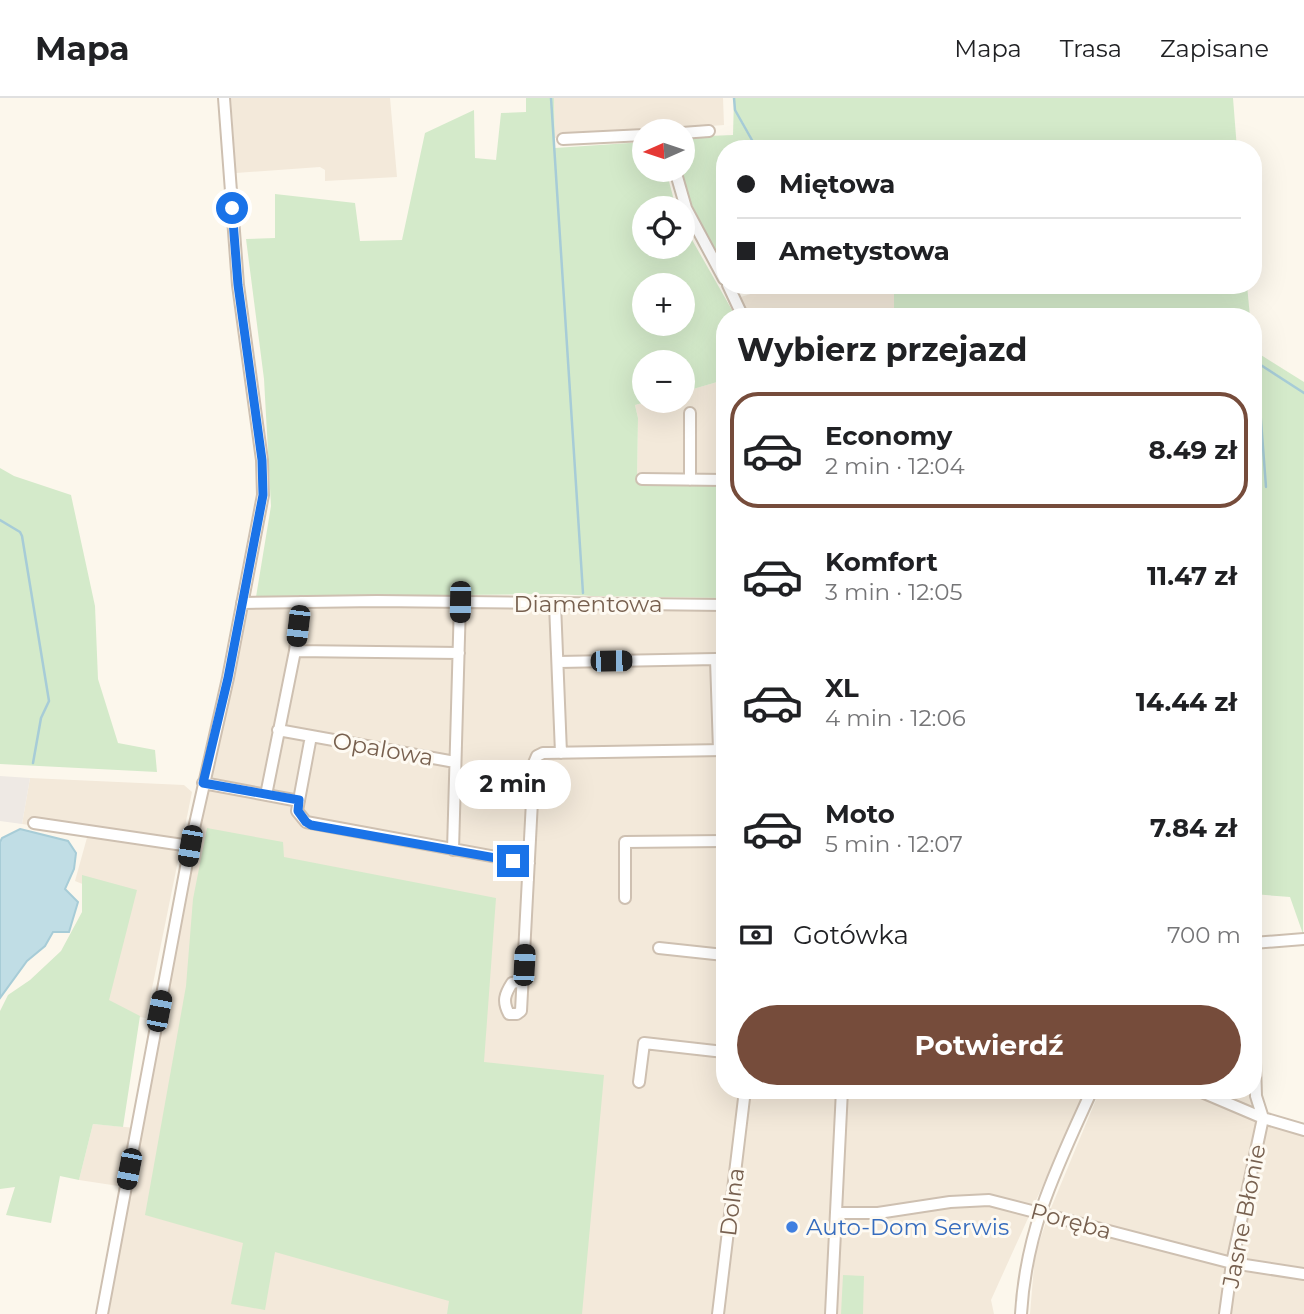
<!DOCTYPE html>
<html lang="pl">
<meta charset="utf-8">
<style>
:root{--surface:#fff;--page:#f2f2f2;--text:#202124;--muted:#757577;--line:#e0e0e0;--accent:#764c3b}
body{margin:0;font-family:Montserrat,sans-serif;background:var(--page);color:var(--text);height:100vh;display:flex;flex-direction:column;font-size:26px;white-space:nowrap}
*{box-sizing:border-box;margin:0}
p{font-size:23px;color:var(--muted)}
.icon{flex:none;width:38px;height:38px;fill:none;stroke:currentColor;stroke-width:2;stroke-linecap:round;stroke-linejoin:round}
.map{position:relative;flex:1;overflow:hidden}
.details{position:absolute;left:716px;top:210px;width:546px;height:791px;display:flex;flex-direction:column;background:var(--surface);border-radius:28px;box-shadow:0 7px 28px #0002}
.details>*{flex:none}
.banner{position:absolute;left:716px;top:42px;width:546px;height:154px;border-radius:28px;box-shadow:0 7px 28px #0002;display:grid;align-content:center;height:154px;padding:0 21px;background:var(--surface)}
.needle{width:46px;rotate:267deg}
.fabs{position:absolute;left:632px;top:21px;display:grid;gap:14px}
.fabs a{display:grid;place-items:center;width:63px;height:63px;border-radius:50%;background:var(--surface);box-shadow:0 7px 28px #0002;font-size:35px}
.end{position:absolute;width:32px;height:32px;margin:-16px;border:9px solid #1a73e8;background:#fff;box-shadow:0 0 0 4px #fff}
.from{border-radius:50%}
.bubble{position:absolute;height:49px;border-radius:24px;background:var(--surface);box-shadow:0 7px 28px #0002;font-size:23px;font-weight:700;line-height:49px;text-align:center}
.car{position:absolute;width:21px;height:42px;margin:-21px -10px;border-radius:9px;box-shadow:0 0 5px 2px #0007;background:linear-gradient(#222 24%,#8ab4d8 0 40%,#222 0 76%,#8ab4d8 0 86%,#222 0)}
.banner b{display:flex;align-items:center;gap:24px;height:66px;font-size:26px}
.banner b+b{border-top:2px solid var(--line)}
.banner i{width:18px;height:18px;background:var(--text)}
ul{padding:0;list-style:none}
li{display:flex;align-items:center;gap:21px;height:116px;margin:0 14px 10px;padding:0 7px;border:4px solid transparent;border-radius:28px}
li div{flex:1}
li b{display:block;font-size:26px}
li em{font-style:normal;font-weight:700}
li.on{border-color:var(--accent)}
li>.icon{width:63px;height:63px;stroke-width:1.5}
h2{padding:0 21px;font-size:32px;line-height:84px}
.pay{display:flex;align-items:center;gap:18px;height:77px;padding:0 21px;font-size:26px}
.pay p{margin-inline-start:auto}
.button{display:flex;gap:14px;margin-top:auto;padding:14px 21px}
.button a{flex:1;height:80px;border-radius:42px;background:var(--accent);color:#fff;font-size:28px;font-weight:700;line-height:80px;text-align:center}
header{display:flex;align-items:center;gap:42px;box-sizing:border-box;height:98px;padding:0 35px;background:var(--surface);border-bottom:2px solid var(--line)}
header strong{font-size:33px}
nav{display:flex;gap:38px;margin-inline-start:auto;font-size:24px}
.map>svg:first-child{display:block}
.residential{fill:#f3e9da}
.industrial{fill:#eee9e4}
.green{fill:#d4eaca;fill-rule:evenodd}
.water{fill:#c0dde5;stroke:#a7ccd7;stroke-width:2}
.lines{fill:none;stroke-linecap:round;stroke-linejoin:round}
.stream{stroke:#a7ccd7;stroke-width:2.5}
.street-casing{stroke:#cec0b1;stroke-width:14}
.street{stroke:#fff;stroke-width:10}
.route{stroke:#1a73e8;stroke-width:9}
.shop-dot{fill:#3f7fe0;stroke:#fefaf2;stroke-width:2.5}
.labels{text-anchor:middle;stroke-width:6;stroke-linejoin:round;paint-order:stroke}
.street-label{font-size:23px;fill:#77604f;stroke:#fefaf2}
.shop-label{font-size:23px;fill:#366cbe;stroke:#fefaf2;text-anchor:start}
</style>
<header>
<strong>Mapa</strong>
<nav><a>Mapa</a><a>Trasa</a><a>Zapisane</a></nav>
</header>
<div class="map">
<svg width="1304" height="1216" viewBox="0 0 1304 1216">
<rect width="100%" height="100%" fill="#fcf7ec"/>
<path class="residential" d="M231,0H390L397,79L325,83V72L320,69L236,75Z
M554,0H723L724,27L555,40Z
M779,187H894V219H736L728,203Z
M724,282V386L637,384L638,320L635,307L650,303H682L683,294Z
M724,503V992H1086L991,1202L994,1216H102L125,1089L79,1082L93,1026L136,1030L238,509Z
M30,680L184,687L192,694L146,920L103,914L130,805L75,783L88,736L22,726Z
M1100,992H1253L1257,1012L1304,1025V1216H1030L1035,1156L1051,1110Z"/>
<path class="industrial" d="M0,678L30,680L22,726L0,723Z"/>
<path class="green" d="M526,0H554L555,50L644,44V72H666L676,110H644V149H682L683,126L736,219H724V282L683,294L682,264H644V303H650L635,307L638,320L637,384L724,386V500L592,498L558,496L256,499L271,408L264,281L246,141L275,140V96L355,105L360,143L402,142L425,35L474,12L475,60L496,62L501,15L526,14ZM644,187H682V226H644Z
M734,0H1233L1237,51H724V177L691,119L676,72H682L683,39L733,37Z
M894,187H1247L1250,219H894Z
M1253,252L1304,284L1303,836L1290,799L1253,796Z
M0,370L14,378L71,397L95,508L98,581L118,645L155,652L157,674L0,666Z
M207,730L283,744L284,759L496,800L484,964L604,977L582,1216H447L449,1203L275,1154L265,1212L231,1206L243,1145L145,1117L186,888L193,801Z
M82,777L137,792L109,902L140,918L123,1029L93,1026L79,1082L60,1078L51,1125L6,1117L15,1089L0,1091V913L8,897L30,882L61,853L82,814Z
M843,1177L864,1178L863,1216H841Z"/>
<path class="water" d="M20,731L68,743L76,755L74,771L65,791L78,804L69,834H53L45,848L27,863L0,900V744L2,740Z"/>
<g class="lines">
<path class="stream" d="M551,0L583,495
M734,0L735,12L757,51
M1253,262L1304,295
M1260,266L1257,270L1266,389
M0,422L20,434L22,438L49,603L41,620L33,665"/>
<g class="street-casing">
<path id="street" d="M682,35L709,33
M563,41L644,37
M675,72L686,110L724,181
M728,187L743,219
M690,315V382
M642,381L724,382
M242,505L377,503L724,507
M555,506L561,655
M295,553L459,555
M559,564L716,561L719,652
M278,632L455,664
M311,638L297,713L306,724L529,765
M203,685L299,703
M266,697L295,553L301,504
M34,725L190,748
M453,752L460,504
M625,800V744L724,743
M1253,845L1304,841
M659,850L724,857
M523,883L512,885C505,896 502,903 509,916H517L521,913L534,665L537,658L543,655L724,652
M639,984L644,945L724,954
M1197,992L1263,1020L1304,1032
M836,1115H878L950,1104L989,1102L1232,1165L1304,1176
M102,1216L190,748L228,580L263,397L262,362L238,187L224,0
M718,1216L745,992
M831,1216L842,992
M1021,1216C1026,1130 1057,1069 1092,992
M1225,1216L1232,1165L1263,1020L1256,998L1253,898"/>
</g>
<use href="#street" class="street"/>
</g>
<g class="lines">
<path class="route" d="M232,110L238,187L262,362L263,397L228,580L203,685L299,702L298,713L306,724L311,727L513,763"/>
</g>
<circle class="shop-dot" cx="792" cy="1129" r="7"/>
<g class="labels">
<g class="street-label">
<text x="588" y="514">Diamentowa</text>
<text transform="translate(383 651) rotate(10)" y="8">Opalowa</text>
<text transform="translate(732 1104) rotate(-83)" y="8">Dolna</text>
<text transform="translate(1244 1118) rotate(-79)" y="8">Jasne Błonie</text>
<text transform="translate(1071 1123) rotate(15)" y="8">Poręba</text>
</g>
<g class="shop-label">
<text x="806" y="1137">Auto-Dom Serwis</text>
</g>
</g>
</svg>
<div class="fabs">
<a><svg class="needle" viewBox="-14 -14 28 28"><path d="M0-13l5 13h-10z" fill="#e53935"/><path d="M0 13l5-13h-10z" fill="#757577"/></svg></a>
<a><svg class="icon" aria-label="locate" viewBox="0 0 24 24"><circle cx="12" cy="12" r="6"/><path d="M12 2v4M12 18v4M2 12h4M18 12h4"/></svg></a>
<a>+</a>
<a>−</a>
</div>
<i class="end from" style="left:232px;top:110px"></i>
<i class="end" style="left:513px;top:763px"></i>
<div class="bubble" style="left:455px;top:662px;width:116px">2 min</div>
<i class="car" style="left:460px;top:504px;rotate:181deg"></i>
<i class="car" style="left:298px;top:528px;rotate:187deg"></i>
<i class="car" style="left:611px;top:563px;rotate:89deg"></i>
<i class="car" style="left:190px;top:748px;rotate:190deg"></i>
<i class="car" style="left:524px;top:867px;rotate:3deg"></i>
<i class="car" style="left:159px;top:913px;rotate:11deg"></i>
<i class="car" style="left:129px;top:1071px;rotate:191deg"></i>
<div class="banner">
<b><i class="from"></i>Miętowa</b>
<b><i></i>Ametystowa</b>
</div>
<section class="details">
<h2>Wybierz przejazd</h2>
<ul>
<li class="on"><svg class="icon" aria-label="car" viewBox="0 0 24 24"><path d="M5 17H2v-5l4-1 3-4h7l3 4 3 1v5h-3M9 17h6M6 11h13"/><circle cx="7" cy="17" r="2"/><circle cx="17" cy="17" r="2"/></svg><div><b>Economy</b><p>2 min · 12:04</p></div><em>8.49 zł</em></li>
<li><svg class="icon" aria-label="car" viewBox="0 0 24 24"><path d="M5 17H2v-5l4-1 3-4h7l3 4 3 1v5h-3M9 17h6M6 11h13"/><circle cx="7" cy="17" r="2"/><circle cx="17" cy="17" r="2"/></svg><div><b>Komfort</b><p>3 min · 12:05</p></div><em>11.47 zł</em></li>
<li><svg class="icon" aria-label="car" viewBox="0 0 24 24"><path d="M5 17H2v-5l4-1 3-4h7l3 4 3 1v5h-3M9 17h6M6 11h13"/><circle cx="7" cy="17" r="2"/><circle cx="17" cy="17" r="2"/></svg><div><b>XL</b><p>4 min · 12:06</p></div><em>14.44 zł</em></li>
<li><svg class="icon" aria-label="car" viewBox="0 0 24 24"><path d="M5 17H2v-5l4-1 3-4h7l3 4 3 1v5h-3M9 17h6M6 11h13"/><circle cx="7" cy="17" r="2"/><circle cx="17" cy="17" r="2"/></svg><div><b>Moto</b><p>5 min · 12:07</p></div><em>7.84 zł</em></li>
</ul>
<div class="pay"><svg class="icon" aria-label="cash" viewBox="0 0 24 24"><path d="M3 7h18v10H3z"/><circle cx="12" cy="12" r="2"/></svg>Gotówka<p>700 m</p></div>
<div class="button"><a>Potwierdź</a></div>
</section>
</div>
